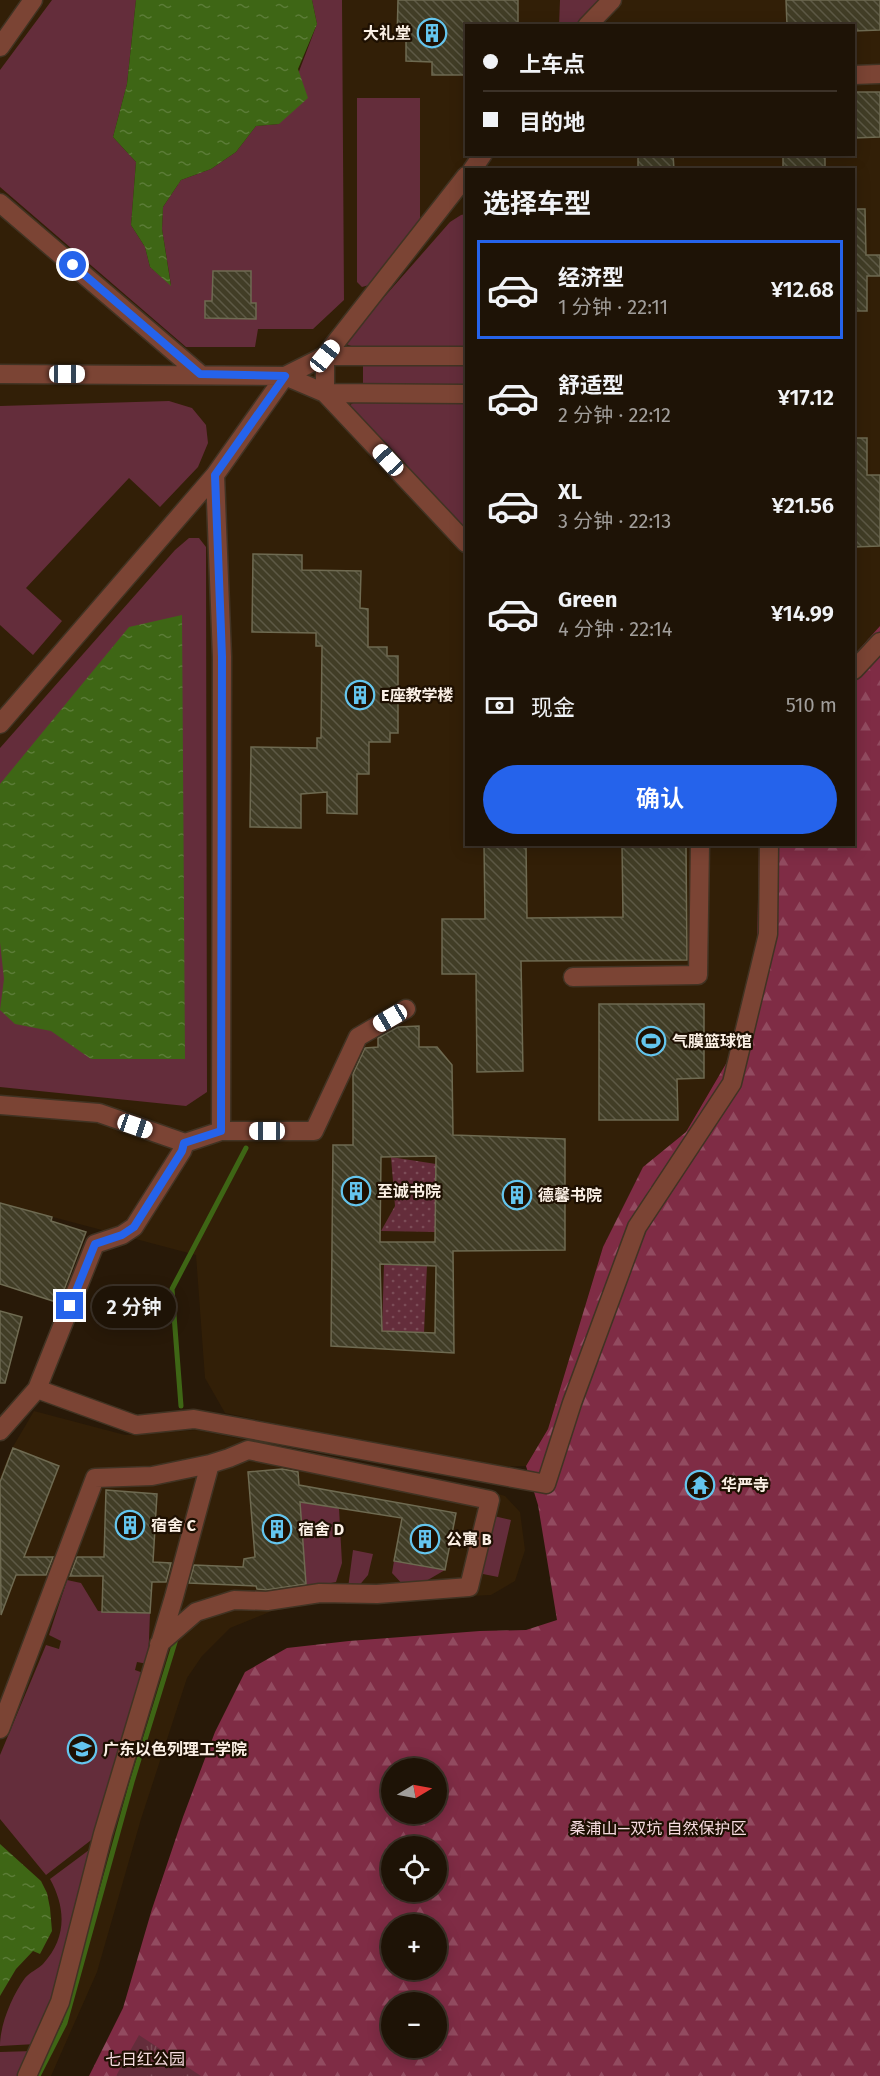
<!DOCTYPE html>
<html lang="zh">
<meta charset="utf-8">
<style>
:root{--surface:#1e1306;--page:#261c10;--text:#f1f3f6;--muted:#a19e9b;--line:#3c3228;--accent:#2563eb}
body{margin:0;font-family:"Fira Sans","Noto Sans SC",sans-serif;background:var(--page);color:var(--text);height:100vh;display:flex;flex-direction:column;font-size:22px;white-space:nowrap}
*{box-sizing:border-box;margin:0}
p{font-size:20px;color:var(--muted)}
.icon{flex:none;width:33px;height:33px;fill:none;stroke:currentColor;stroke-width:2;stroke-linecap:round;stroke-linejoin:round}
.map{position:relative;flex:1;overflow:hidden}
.side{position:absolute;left:465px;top:168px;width:390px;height:678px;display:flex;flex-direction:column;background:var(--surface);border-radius:0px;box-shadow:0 3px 15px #0003,0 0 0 2px var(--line)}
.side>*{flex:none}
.top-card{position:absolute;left:465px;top:24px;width:390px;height:132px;border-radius:0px;box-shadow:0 3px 15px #0003,0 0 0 2px var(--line);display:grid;align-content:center;height:132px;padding:0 18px;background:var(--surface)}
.needle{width:39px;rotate:80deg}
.tools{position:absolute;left:381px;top:1758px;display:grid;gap:12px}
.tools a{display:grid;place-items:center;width:66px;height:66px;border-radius:50%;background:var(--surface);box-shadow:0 3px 15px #0003,0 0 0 2px var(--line);font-size:30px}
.end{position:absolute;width:27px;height:27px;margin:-14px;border:8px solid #2563eb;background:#fff;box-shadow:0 0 0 3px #fff}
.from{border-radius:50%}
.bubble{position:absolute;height:42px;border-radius:21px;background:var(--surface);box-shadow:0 3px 15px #0003,0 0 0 2px var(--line);font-size:20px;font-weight:600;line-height:42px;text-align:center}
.car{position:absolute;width:18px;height:36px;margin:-18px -9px;border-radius:8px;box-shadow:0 0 4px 2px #0007;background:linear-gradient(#fff 24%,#345 0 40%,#fff 0 76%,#345 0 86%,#fff 0)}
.top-card b{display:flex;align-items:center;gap:21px;height:57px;font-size:22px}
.top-card b+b{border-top:2px solid var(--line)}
.top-card i{width:15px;height:15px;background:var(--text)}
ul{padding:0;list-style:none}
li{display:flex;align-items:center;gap:18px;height:99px;margin:0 12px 9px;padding:0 6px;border:3px solid transparent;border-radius:0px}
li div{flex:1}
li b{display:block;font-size:22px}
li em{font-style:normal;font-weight:600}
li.selected{border-color:var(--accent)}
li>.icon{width:54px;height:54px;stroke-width:1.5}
h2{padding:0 18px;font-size:27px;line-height:72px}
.pay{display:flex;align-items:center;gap:15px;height:66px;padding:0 18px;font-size:22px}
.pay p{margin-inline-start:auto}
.action{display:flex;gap:12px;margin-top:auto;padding:12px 18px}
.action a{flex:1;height:69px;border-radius:36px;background:var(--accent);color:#fff;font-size:24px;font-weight:600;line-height:69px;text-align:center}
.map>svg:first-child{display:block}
.built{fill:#321f07;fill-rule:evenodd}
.grass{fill:#642d3b}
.forest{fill:url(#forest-firs);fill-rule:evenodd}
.park{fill:url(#park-tufts)}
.garden{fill:url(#garden-dots)}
.water{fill:url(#water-ripples)}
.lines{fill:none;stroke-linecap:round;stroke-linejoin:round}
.stream{stroke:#3e6615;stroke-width:5}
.building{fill:url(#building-back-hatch);stroke:#6e6a51;stroke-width:1.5;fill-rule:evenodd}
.minor-casing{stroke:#413323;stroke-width:21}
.minor{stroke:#7b4434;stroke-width:18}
.route{stroke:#2563eb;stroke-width:8}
.labels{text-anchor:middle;stroke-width:4.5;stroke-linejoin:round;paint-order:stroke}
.poi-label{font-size:16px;font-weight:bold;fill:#fbf0e5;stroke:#1e1002;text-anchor:start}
.park-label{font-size:16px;fill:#f6dce0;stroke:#1e1002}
</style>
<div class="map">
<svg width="880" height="2076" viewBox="0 0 880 2076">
<defs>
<pattern id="forest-firs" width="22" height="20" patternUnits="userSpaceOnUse" patternTransform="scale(1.5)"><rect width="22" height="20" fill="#7f2c45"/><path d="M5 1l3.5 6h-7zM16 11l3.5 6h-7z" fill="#924b60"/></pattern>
<pattern id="park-tufts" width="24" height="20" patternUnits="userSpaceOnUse" patternTransform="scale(1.5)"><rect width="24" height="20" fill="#642d3b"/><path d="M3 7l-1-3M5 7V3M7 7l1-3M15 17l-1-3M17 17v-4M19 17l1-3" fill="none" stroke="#7b4c57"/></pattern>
<pattern id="garden-dots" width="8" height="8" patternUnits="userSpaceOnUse" patternTransform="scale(1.5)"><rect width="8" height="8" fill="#642d3b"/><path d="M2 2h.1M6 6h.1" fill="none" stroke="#7b4c57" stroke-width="1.8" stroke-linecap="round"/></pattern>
<pattern id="water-ripples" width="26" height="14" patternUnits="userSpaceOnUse" patternTransform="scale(1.5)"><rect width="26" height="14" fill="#3e6615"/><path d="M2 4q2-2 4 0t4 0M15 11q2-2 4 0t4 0" fill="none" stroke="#5b7c37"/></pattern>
<pattern id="building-back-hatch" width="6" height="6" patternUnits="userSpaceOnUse" patternTransform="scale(1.5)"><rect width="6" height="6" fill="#413d26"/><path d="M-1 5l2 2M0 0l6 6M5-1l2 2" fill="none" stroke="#5d5945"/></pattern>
</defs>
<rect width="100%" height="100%" fill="#281908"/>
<path class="built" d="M0,0H880V626L854,655V170H466V844L759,845L757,952L727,1062L686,1132L643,1167L603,1247L548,1429L526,1466L478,1467L225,1413L205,1378L196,1255L0,1203ZM466,26H854V154H466Z
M34,1411L125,1435L197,1430L476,1487L505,1496L520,1512L525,1550L515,1581L491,1595L315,1604L272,1611L230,1628L202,1656L187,1678L141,1819L97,1972L51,2076H0V1477L11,1450Z"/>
<path class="grass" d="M52,0H136L127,84L113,137L136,162L131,225L145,247L150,267L171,285L162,229L163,207L181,180L211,169L236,152L256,126L279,124L317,24L312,0H342L344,300L313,329H258L255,347H186L0,187V70Z
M560,0H599L575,25L559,26Z
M357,98H420V226L369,285L362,287L357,282Z
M466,214V346L354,347L346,344L350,336L450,222L461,215Z
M466,364V385L363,386V365Z
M358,400L466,401V532L352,414L350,405Z
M169,401L192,408L206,425L208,443L198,467L160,507L129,478L26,588L62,621L33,655L0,625V406Z
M189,538H199L206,547L207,1092L186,1106L0,1087V748L175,550Z
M300,1502L339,1508L342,1563L336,1582L306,1588Z
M485,1514L511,1520L498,1577L473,1572Z
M353,1550L373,1554L368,1575L357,1588H348Z
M394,1561L445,1570L414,1588H406L392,1573Z
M67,1580L81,1583L98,1611L150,1613L148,1664L137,1662L135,1670L146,1674L99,1834L46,1875L0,1819V1755L46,1645L59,1649L61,1641L49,1635Z
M93,1847L68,1948L36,2044L0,2046C0,2024 12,1996 25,1978C30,1972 38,1969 43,1964C67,1938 66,1908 50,1879Z
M33,2051L22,2076H0V2052Z"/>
<path class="forest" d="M880,626V2076H89L123,2008L152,1909L183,1817L215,1732L245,1672L287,1648L349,1641L480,1631L526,1630L557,1620L538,1505L526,1466L548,1429L603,1247L643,1167L686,1132L727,1062L757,952L759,845L854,844V655ZM392,1768H436V1814H392ZM392,1846H436V1892H392ZM392,1924H436V1970H392ZM392,2002H436V2048H392Z"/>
<path class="park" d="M139,2035L201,2076H116Z"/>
<path class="garden" d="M391,1157L436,1164L435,1232L381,1231L395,1206Z
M384,1264L427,1265L424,1333L382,1331Z"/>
<path class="water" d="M136,0H312L317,24L298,69L308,98L279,124L256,126L236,152L211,169L181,180L163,207L162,229L171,286L150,267L145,247L131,225L136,162L113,137L127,84Z
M182,615L185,1059H91L51,1031L15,1024L0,1010L4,979L0,942V784L129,627Z
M0,1844L41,1881L47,1893L50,1908L52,1931L40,1954L33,1951L16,1969L0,1996Z"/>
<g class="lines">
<path class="stream" d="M181,1406L172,1289L246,1148
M38,2076L65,2023L132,1782L176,1639"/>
</g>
<path class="building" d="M398,0H518V26H466V75H432V62L406,61V41L397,40Z
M786,0H880V30L854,31V26H787Z
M854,92H880V137L854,138Z
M638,154H673L674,170H638Z
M783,154H825V170H783Z
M854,209H865L866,255H880V276H867V311H854Z
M213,271H251V303H256V319L205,318V301H212Z
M854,438H867V475H880V546L854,547Z
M253,554L302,555V570L361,571L360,608L368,609V647H387V656H398V733H390V742H369V774H357V814L327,813V792L301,794V828L250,827L251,747L317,748V738H321L322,646H316V633L252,632Z
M484,844H526L527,918L623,917L622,844H686L687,960L521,961L523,1071L477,1072L476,974H442V919H485Z
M599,1004H704V1078L677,1079L678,1120H599Z
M419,1026V1047H437L452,1065L453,1135L565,1139V1250L453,1251L454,1353L331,1346L333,1145H353V1074L365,1048L378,1047V1038L398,1027ZM436,1156L435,1242H380L381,1157ZM380,1264L436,1266L435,1333L382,1331Z
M0,1203L52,1217L51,1221L86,1232L59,1303L0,1284Z
M0,1311L22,1317L5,1383H0Z
M13,1448L59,1466L24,1557H53L46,1575H16L1,1615L0,1482Z
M282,1469L298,1472L299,1485L456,1513L445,1570L394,1561L402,1518L300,1502L306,1584L266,1590L257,1589L256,1586L189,1583L194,1565L243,1567L244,1559L255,1557L248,1472Z
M106,1490L157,1494L153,1562L171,1563L166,1582H152L150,1613L102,1612L103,1576H70L77,1557H104Z"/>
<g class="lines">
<g class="minor-casing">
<path id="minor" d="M587,26L612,0
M0,47L33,0
M854,75L880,74
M472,170L483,154
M466,176L325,356V393L466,543
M0,203L200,374
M0,374L285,376L325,356H466
M854,670L880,642
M0,724L215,475L285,376L325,393L466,394
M573,977L698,975L700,844
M0,1105L99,1113L185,1143
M221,1131H314L358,1037L406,1009
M37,1389L136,1425L194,1419L546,1484L572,1403L637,1227L732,1083L768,934L769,844
M0,1431L37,1389L95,1244L122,1235L134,1227L182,1151L185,1143L221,1131L222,657L215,475
M0,1729L95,1478L152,1476L210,1464
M27,2076L60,2002L103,1834L174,1597L210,1464L229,1458L248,1450L490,1500L469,1587L377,1594L320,1593L267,1601L234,1600L196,1612L159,1644"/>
</g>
<use href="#minor" class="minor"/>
</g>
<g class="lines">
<path class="route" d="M70,1306L95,1244L122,1235L134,1227L182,1151L184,1143L221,1131L222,657L215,475L285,376L200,374L73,265"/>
</g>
<defs>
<g id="building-ring" transform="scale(1.5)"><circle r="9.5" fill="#1e1002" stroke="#64c5ee" stroke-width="1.5"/><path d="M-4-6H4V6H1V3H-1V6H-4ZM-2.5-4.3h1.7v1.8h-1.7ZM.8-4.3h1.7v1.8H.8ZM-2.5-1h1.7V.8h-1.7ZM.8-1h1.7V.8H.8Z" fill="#64c5ee"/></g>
<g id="stadium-ring" transform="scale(1.5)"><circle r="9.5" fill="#1e1002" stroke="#64c5ee" stroke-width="1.5"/><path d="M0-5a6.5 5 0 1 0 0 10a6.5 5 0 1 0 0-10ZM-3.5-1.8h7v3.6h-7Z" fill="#64c5ee"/></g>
<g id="temple-ring" transform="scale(1.5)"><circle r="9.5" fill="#1e1002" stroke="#64c5ee" stroke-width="1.5"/><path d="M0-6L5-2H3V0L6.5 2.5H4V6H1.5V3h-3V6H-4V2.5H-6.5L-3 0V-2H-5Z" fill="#64c5ee"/></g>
<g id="university-ring" transform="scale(1.5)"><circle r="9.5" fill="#1e1002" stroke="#64c5ee" stroke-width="1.5"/><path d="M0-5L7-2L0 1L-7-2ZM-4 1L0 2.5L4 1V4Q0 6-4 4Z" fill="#64c5ee"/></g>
</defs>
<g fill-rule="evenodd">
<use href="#building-ring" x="432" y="33"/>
<use href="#building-ring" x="360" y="695"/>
<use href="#stadium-ring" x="651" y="1041"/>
<use href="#building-ring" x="356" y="1191"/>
<use href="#building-ring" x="517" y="1195"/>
<use href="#temple-ring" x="700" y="1485"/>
<use href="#building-ring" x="130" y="1525"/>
<use href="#building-ring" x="277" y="1529"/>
<use href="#building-ring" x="425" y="1539"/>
<use href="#university-ring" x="82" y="1749"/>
</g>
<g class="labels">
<g class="poi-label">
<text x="411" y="39" text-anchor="end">大礼堂</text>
<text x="381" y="701">E座教学楼</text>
<text x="672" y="1047">气膜篮球馆</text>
<text x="377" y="1197">至诚书院</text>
<text x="538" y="1201">德馨书院</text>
<text x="721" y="1491">华严寺</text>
<text x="151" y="1531">宿舍 C</text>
<text x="298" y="1535">宿舍 D</text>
<text x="446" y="1545">公寓 B</text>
<text x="103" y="1755">广东以色列理工学院</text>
</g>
<g class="park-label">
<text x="658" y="1834">桑浦山—双坑 自然保护区</text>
<text x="145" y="2065">七日红公园</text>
</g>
</g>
</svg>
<div class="tools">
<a><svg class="needle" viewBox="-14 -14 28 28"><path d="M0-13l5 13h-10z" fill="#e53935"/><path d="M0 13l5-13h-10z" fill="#a19e9b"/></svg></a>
<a><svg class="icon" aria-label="locate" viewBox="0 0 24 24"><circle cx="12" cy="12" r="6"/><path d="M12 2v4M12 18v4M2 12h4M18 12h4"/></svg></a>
<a>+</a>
<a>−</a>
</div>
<i class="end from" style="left:73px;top:265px"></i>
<i class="end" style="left:70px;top:1306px"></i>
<div class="bubble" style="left:92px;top:1286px;width:84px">2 分钟</div>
<i class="car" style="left:325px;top:356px;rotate:39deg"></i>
<i class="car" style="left:67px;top:374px;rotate:90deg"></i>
<i class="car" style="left:388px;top:460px;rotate:317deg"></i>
<i class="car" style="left:390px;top:1018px;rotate:240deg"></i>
<i class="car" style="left:135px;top:1126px;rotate:109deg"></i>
<i class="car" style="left:267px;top:1131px;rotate:270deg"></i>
<div class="top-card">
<b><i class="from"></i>上车点</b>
<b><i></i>目的地</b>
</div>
<section class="side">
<h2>选择车型</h2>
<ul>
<li class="selected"><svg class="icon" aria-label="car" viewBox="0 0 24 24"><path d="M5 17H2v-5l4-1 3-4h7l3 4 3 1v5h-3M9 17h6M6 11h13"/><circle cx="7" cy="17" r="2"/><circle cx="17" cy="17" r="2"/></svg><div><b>经济型</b><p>1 分钟 · 22:11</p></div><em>¥12.68</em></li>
<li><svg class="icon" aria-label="car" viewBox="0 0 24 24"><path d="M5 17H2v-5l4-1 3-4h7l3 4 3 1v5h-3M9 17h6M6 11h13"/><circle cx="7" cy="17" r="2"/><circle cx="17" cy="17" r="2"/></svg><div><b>舒适型</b><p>2 分钟 · 22:12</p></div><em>¥17.12</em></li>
<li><svg class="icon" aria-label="car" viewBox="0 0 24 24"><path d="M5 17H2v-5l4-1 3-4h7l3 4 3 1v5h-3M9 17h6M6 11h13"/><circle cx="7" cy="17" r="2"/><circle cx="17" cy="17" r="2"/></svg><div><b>XL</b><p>3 分钟 · 22:13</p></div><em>¥21.56</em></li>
<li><svg class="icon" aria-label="car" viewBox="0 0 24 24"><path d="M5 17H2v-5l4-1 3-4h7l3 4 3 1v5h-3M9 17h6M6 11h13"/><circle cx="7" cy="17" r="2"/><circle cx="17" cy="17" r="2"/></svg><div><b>Green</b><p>4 分钟 · 22:14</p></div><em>¥14.99</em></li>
</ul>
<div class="pay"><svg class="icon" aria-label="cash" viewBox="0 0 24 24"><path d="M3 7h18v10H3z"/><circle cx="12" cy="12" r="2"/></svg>现金<p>510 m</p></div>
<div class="action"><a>确认</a></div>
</section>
</div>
